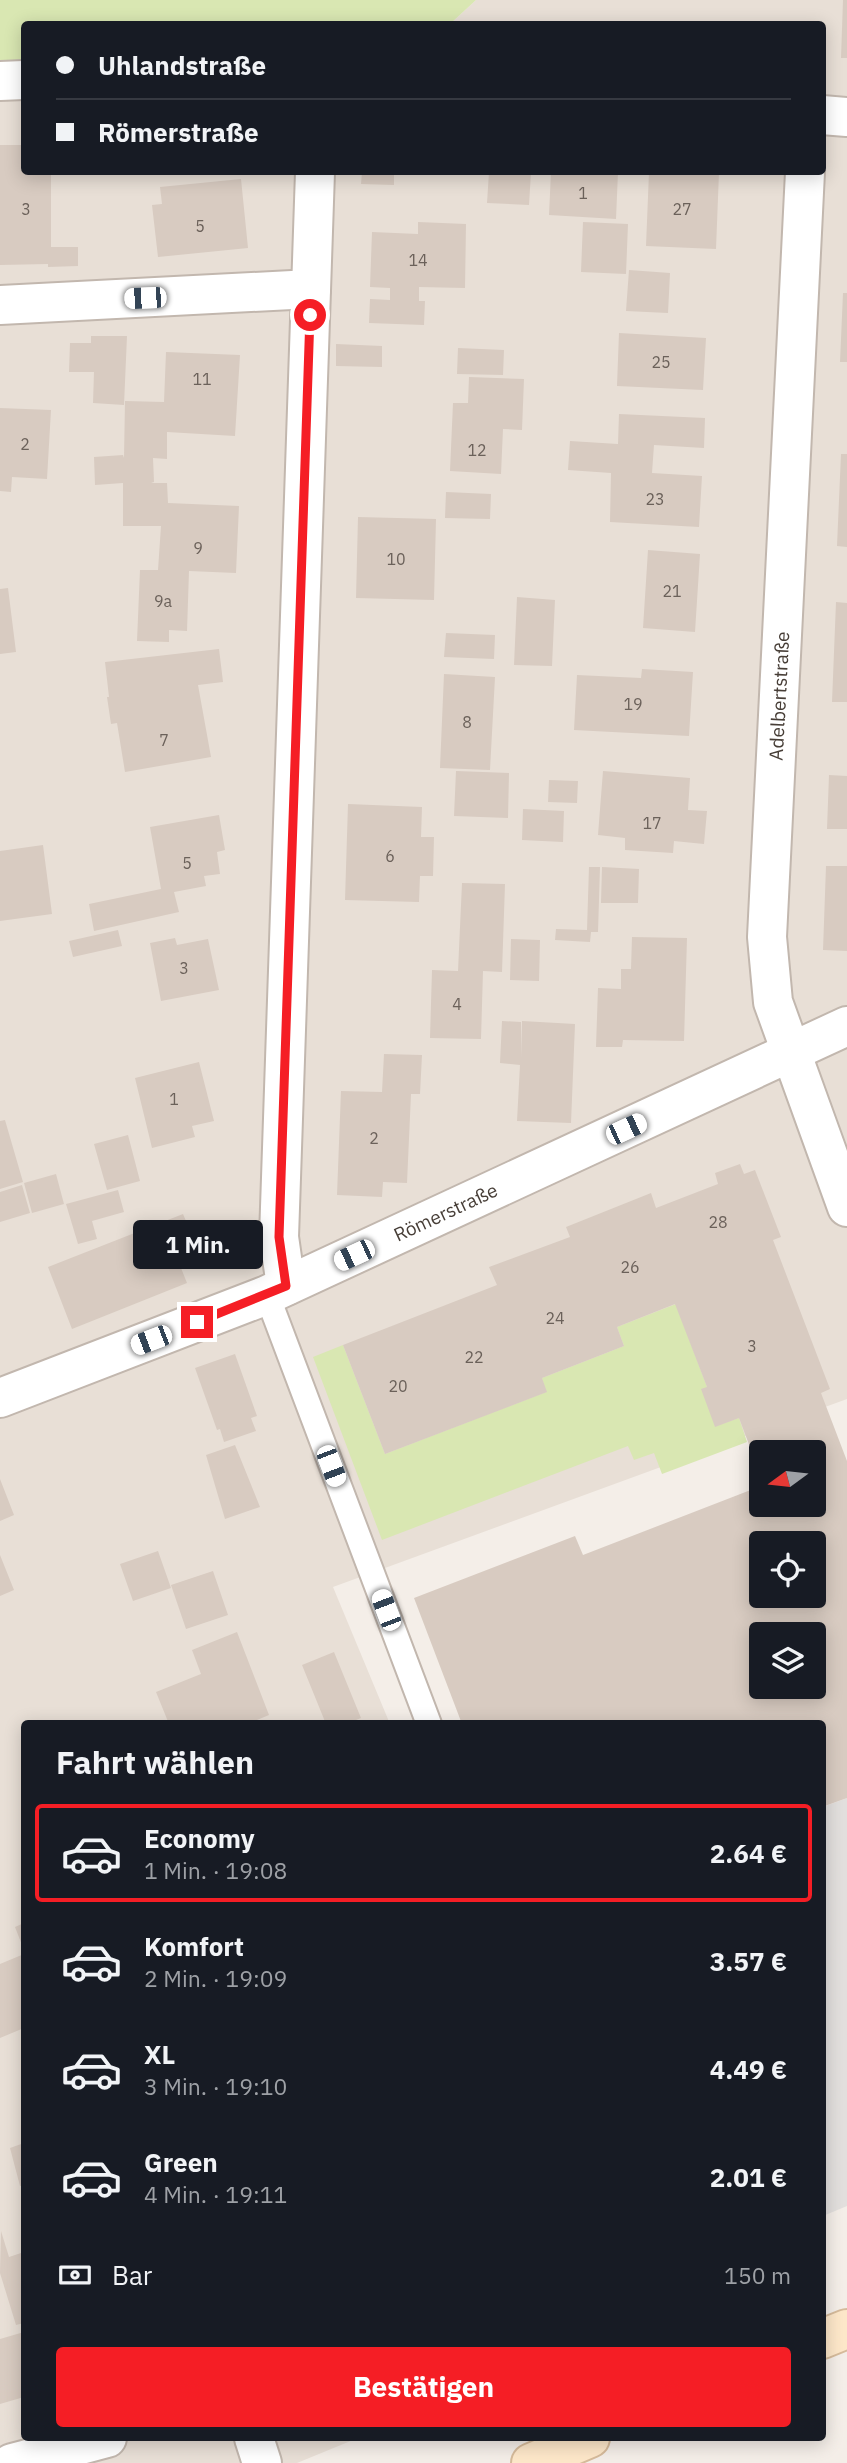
<!DOCTYPE html>
<html lang="de">
<meta charset="utf-8">
<style>
:root{--surface:#171b24;--page:#20242c;--text:#f1f3f6;--muted:#9ea1a6;--line:#363941;--accent:#f51e25}
body{margin:0;font-family:"IBM Plex Sans",sans-serif;background:var(--page);color:var(--text);height:100vh;display:flex;flex-direction:column;font-size:26px;white-space:nowrap}
*{box-sizing:border-box;margin:0}
p{font-size:23px;color:var(--muted)}
.icon{flex:none;width:38px;height:38px;fill:none;stroke:currentColor;stroke-width:2;stroke-linecap:round;stroke-linejoin:round}
.map{position:relative;flex:1;overflow:hidden}
.details{position:absolute;left:21px;top:1720px;width:805px;height:721px;display:flex;flex-direction:column;background:var(--surface);border-radius:7px;box-shadow:0 4px 18px #0003}
.details>*{flex:none}
.hud{position:absolute;left:21px;top:21px;width:805px;height:154px;border-radius:7px;box-shadow:0 4px 18px #0003;display:grid;align-content:center;height:154px;padding:0 35px;background:var(--surface)}
.needle{width:46px;rotate:255deg}
.tools{position:absolute;left:749px;top:1440px;display:grid;gap:14px}
.tools a{display:grid;place-items:center;width:77px;height:77px;border-radius:7px;background:var(--surface);box-shadow:0 4px 18px #0003;font-size:35px}
.end{position:absolute;width:32px;height:32px;margin:-16px;border:9px solid #f51e25;background:#fff;box-shadow:0 0 0 4px #fff}
.from{border-radius:50%}
.bubble{position:absolute;height:49px;border-radius:7px;background:var(--surface);box-shadow:0 4px 18px #0003;font-size:23px;font-weight:800;line-height:49px;text-align:center}
.car{position:absolute;width:21px;height:42px;margin:-21px -10px;border-radius:9px;box-shadow:0 0 5px 2px #0007;background:linear-gradient(#fff 24%,#345 0 40%,#fff 0 76%,#345 0 86%,#fff 0)}
.hud b{display:flex;align-items:center;gap:24px;height:66px;font-size:26px}
.hud b+b{border-top:2px solid var(--line)}
.hud i{width:18px;height:18px;background:var(--text)}
ul{padding:0;list-style:none}
li{display:flex;align-items:center;gap:21px;height:98px;margin:0 14px 10px;padding:0 21px;border:4px solid transparent;border-radius:7px}
li div{flex:1}
li b{display:block;font-size:26px}
li em{font-style:normal;font-weight:800}
li.current{border-color:var(--accent)}
li>.icon{width:63px;height:63px;stroke-width:1.5}
h2{padding:0 35px;font-size:32px;line-height:84px}
.pay{display:flex;align-items:center;gap:18px;height:77px;padding:0 35px;font-size:26px}
.pay p{margin-inline-start:auto}
.cta{display:flex;gap:14px;margin-top:auto;padding:14px 35px}
.cta a{flex:1;height:80px;border-radius:7px;background:var(--accent);color:#fff;font-size:28px;font-weight:800;line-height:80px;text-align:center}
.map>svg:first-child{display:block}
.residential{fill:#e8dfd6}
.green{fill:#d9e7b2}
.parking{fill:#e2dfdd}
.building{fill:#d8cbc1;fill-rule:evenodd}
.lines{fill:none;stroke-linecap:round;stroke-linejoin:round}
.lane-casing{stroke:#c2b7ae;stroke-width:28}
.street-casing{stroke:#c2b7ae;stroke-width:42}
.secondary-casing{stroke:#d6bb9b;stroke-width:42}
.lane{stroke:#fff;stroke-width:24}
.street{stroke:#fff;stroke-width:38}
.secondary{stroke:#fde7c9;stroke-width:38}
.route{stroke:#f51e25;stroke-width:9}
.labels{text-anchor:middle;stroke-width:5;stroke-linejoin:round;paint-order:stroke}
.number-label{font-size:16px;fill:#6b615a}
.street-label{font-size:19px;fill:#473e37;stroke:#fff}
</style>
<div class="map">
<svg width="847" height="2463" viewBox="0 0 847 2463">
<rect width="100%" height="100%" fill="#f4eee8"/>
<path class="residential" d="M476,0H847V1399L333,1587L390,1724H24V2438H358L297,2463H0V81L24,80V172H822V24H450Z"/>
<path class="green" d="M0,0H476L450,24H24V80L0,81Z
M676,1304L707,1387L715,1426L739,1418L747,1442L662,1474L654,1453L634,1460L628,1446L382,1540L313,1357L343,1345L385,1454L546,1392L542,1378L624,1346L617,1327Z"/>
<path class="parking" d="M847,1798V2206L823,2216V1807Z"/>
<path class="building" d="M843,0H847V58H841Z
M0,145H24V172H51V247H78V266L48,267V264L0,265Z
M362,172H394V185L361,184Z
M489,172H531L529,205L487,203Z
M551,172H618L616,219L549,215Z
M649,172H719L716,249L646,246Z
M241,179L248,248L158,257L152,205L162,204L160,187Z
M418,222L466,224L465,288L419,287V301H425L424,325L369,323L370,299L390,300V288L370,287L372,232L418,234Z
M583,222L628,224L626,274L581,272Z
M629,270L670,273L668,313L626,311Z
M843,293H847V362H840Z
M619,333L706,338L703,390L617,386Z
M91,336H127L124,405L93,403L94,372H69L70,343H91Z
M336,344L382,346V367L336,366Z
M458,348L504,350L503,375L457,374Z
M166,352L240,355L235,436L167,432V459L153,458L154,482L151,483H167L168,503L239,506L236,573L189,571L187,631L169,630V642L137,641L140,570H158L161,526H123V483L95,485L94,457L123,455L124,458L125,401L164,402Z
M469,377L524,379L522,430L503,429L501,474L450,471L453,403H468Z
M0,408L51,410L47,479L12,477L11,492L0,491Z
M619,414L705,418L704,448L654,445L652,473L702,476L699,527L610,522L611,473L568,470L570,441L618,444Z
M841,454H847V547L837,546Z
M446,492L491,494L490,519L445,518Z
M358,517L436,519L434,600L356,598Z
M648,550L700,554L695,632L643,628Z
M8,588L16,652L0,654V589Z
M517,597L555,600L552,666L514,665Z
M836,602L847,603V702H832Z
M446,633L495,635L494,659L444,657Z
M219,649L223,682L198,685L211,757L125,772L117,723L111,724L107,697H109L105,662Z
M642,669L693,672L689,736L574,730L577,675L641,678Z
M444,674L495,677L490,770L440,768Z
M456,771L509,773L508,818L454,816Z
M603,771L690,778L688,810L707,811L704,844L674,841L673,853L625,850V838L598,835Z
M829,775L847,776V829H827Z
M549,780L578,781L577,803L548,802Z
M348,804L422,807L421,837H434L433,876H420L419,902L345,900Z
M523,809L564,811L563,842L522,840Z
M219,815L225,850L217,852L220,874L204,876L206,886L174,892L179,912L94,931L89,904L161,889L150,827Z
M43,845L52,914L0,921V851Z
M826,866H847V951L823,950Z
M589,867H600L598,932H591L590,942L555,940L556,929L587,930Z
M602,867L639,869L638,903H601Z
M462,883L505,884L502,972L483,971L481,1039L430,1038L432,970L458,971Z
M118,930L122,946L73,957L69,941Z
M632,937L687,938L684,1041L623,1040L622,1047H596L598,988L621,989V969H631Z
M175,938L177,945L208,939L219,990L161,1001L150,943Z
M511,939L540,940L539,981L510,980Z
M502,1021L521,1022V1058L522,1021L575,1024L571,1123L517,1121L520,1065L500,1063Z
M384,1054L422,1055L420,1094H411L407,1183L383,1182L382,1197L337,1195L341,1091L382,1092Z
M199,1062L214,1121L192,1126L195,1137L152,1148L135,1078Z
M5,1120L23,1182L0,1189V1121Z
M128,1135L140,1181L107,1190L94,1144Z
M740,1164L744,1174L755,1170L781,1237L773,1240L830,1389L821,1393L847,1461V1798L822,1807V1724H462L414,1598L575,1536L583,1555L761,1486V1505H814V1452H761V1476L739,1418L715,1427L701,1389L707,1387L675,1304L617,1327L624,1346L542,1378L547,1392L385,1454L343,1345L497,1285L489,1267L570,1237L566,1227L651,1193L656,1208L718,1184L715,1173ZM761,1544H814V1596H761ZM761,1634H814V1687H761Z
M56,1174L64,1204L32,1213L24,1183Z
M22,1185L30,1213L0,1222V1192Z
M118,1190L124,1212L92,1221L97,1239L78,1244L66,1204Z
M183,1214L194,1240L173,1248L187,1283L72,1329L48,1267Z
M235,1354L257,1416L251,1418L256,1431L224,1442L220,1429L217,1430L195,1368Z
M235,1445L260,1507L225,1519L206,1455Z
M0,1479L14,1515L0,1521Z
M158,1551L171,1588L133,1601L120,1564Z
M0,1555L14,1590L0,1596Z
M213,1571L228,1615L186,1629L171,1585Z
M237,1632L269,1715L247,1724H169L156,1692L201,1674L192,1650Z
M334,1652L361,1718L346,1724H326L302,1665Z
M24,1923V1943L22,1945L15,1927Z
M24,1954V2028L0,2038V1964Z
M24,2143V2185L20,2186L10,2148Z
M1,2231L9,2257L24,2252V2323L16,2325L0,2273Z
M24,2332V2397L0,2404V2339Z"/>
<g class="lines">
<g class="lane-casing">
<path id="lane" d="M267,1295L429,1724"/>
</g>
<g class="street-casing">
<g id="street">
<path d="M0,81L24,80"/>
<path d="M822,115L847,117"/>
<path d="M805,172L767,937L773,1002L847,1207"/>
<path d="M0,305L311,289"/>
<path d="M286,1286L279,1237L315,172"/>
<path id="s1" d="M0,1398L267,1295L847,1026"/>
<path d="M254,2438L262,2463"/>
<path d="M12,2463L107,2438"/>
</g>
</g>
<g class="secondary-casing">
<path id="secondary" d="M822,2339L847,2329
M531,2463L590,2438"/>
</g>
<use href="#lane" class="lane"/>
<use href="#street" class="street"/>
<use href="#secondary" class="secondary"/>
</g>
<g class="lines">
<path class="route" d="M197,1322L286,1286L279,1237L310,315"/>
</g>
<g class="labels">
<g class="number-label">
<text x="583" y="199">1</text>
<text x="26" y="215">3</text>
<text x="682" y="215">27</text>
<text x="200" y="232">5</text>
<text x="418" y="266">14</text>
<text x="661" y="368">25</text>
<text x="202" y="385">11</text>
<text x="25" y="450">2</text>
<text x="477" y="456">12</text>
<text x="655" y="505">23</text>
<text x="198" y="554">9</text>
<text x="396" y="565">10</text>
<text x="672" y="597">21</text>
<text x="163" y="607">9a</text>
<text x="633" y="710">19</text>
<text x="467" y="728">8</text>
<text x="164" y="746">7</text>
<text x="652" y="829">17</text>
<text x="390" y="862">6</text>
<text x="187" y="869">5</text>
<text x="184" y="974">3</text>
<text x="457" y="1010">4</text>
<text x="174" y="1105">1</text>
<text x="374" y="1144">2</text>
<text x="718" y="1228">28</text>
<text x="630" y="1273">26</text>
<text x="555" y="1324">24</text>
<text x="752" y="1352">3</text>
<text x="474" y="1363">22</text>
<text x="398" y="1392">20</text>
</g>
<g class="street-label">
<text transform="translate(779 696) rotate(-87)" y="7">Adelbertstraße</text>
<text dy="7" stroke="none"><textPath href="#s1" startOffset="483">Römerstraße</textPath></text>
</g>
</g>
</svg>
<div class="tools">
<a><svg class="needle" viewBox="-14 -14 28 28"><path d="M0-13l5 13h-10z" fill="#e53935"/><path d="M0 13l5-13h-10z" fill="#9ea1a6"/></svg></a>
<a><svg class="icon" aria-label="locate" viewBox="0 0 24 24"><circle cx="12" cy="12" r="6"/><path d="M12 2v4M12 18v4M2 12h4M18 12h4"/></svg></a>
<a><svg class="icon" aria-label="layers" viewBox="0 0 24 24"><path d="M12 4l9 5-9 5-9-5zM3 14l9 5 9-5"/></svg></a>
</div>
<i class="end from" style="left:310px;top:315px"></i>
<i class="end" style="left:197px;top:1322px"></i>
<div class="bubble" style="left:133px;top:1220px;width:130px">1 Min.</div>
<i class="car" style="left:145px;top:298px;rotate:268deg"></i>
<i class="car" style="left:626px;top:1129px;rotate:65deg"></i>
<i class="car" style="left:354px;top:1255px;rotate:245deg"></i>
<i class="car" style="left:151px;top:1340px;rotate:249deg"></i>
<i class="car" style="left:331px;top:1466px;rotate:159deg"></i>
<i class="car" style="left:386px;top:1610px;rotate:339deg"></i>
<div class="hud">
<b><i class="from"></i>Uhlandstraße</b>
<b><i></i>Römerstraße</b>
</div>
<section class="details">
<h2>Fahrt wählen</h2>
<ul>
<li class="current"><svg class="icon" aria-label="car" viewBox="0 0 24 24"><path d="M5 17H2v-5l4-1 3-4h7l3 4 3 1v5h-3M9 17h6M6 11h13"/><circle cx="7" cy="17" r="2"/><circle cx="17" cy="17" r="2"/></svg><div><b>Economy</b><p>1 Min. · 19:08</p></div><em>2.64 €</em></li>
<li><svg class="icon" aria-label="car" viewBox="0 0 24 24"><path d="M5 17H2v-5l4-1 3-4h7l3 4 3 1v5h-3M9 17h6M6 11h13"/><circle cx="7" cy="17" r="2"/><circle cx="17" cy="17" r="2"/></svg><div><b>Komfort</b><p>2 Min. · 19:09</p></div><em>3.57 €</em></li>
<li><svg class="icon" aria-label="car" viewBox="0 0 24 24"><path d="M5 17H2v-5l4-1 3-4h7l3 4 3 1v5h-3M9 17h6M6 11h13"/><circle cx="7" cy="17" r="2"/><circle cx="17" cy="17" r="2"/></svg><div><b>XL</b><p>3 Min. · 19:10</p></div><em>4.49 €</em></li>
<li><svg class="icon" aria-label="car" viewBox="0 0 24 24"><path d="M5 17H2v-5l4-1 3-4h7l3 4 3 1v5h-3M9 17h6M6 11h13"/><circle cx="7" cy="17" r="2"/><circle cx="17" cy="17" r="2"/></svg><div><b>Green</b><p>4 Min. · 19:11</p></div><em>2.01 €</em></li>
</ul>
<div class="pay"><svg class="icon" aria-label="cash" viewBox="0 0 24 24"><path d="M3 7h18v10H3z"/><circle cx="12" cy="12" r="2"/></svg>Bar<p>150 m</p></div>
<div class="cta"><a>Bestätigen</a></div>
</section>
</div>
